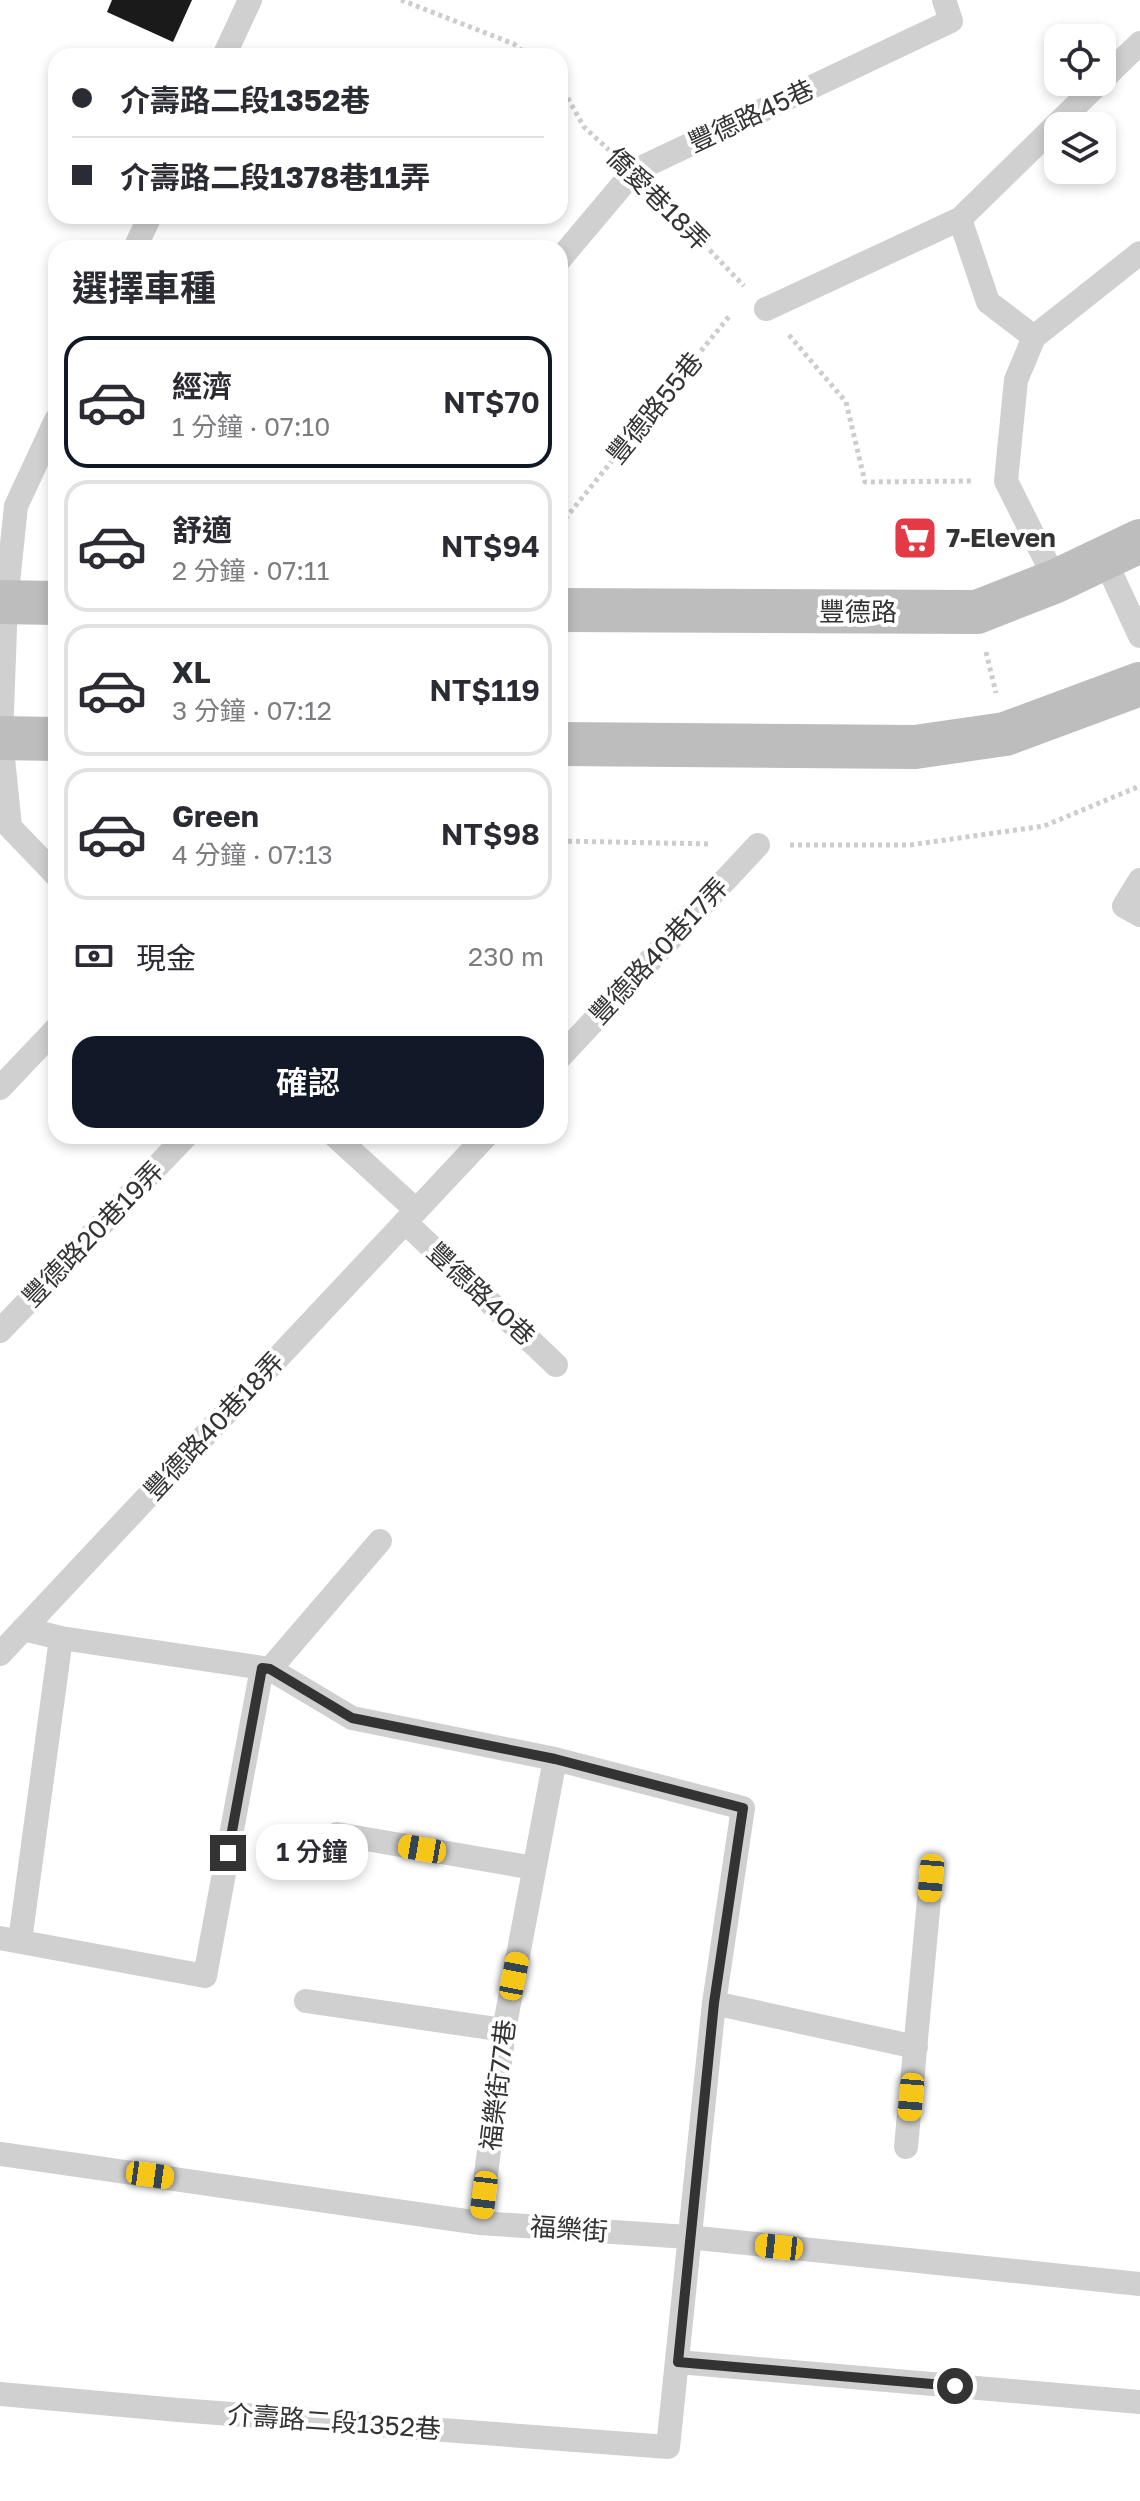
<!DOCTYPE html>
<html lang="zh-TW">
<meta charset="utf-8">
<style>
:root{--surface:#fff;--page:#f2f2f3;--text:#2b2b33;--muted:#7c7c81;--line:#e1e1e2;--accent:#111827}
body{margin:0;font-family:"Golos Text","Noto Sans TC",sans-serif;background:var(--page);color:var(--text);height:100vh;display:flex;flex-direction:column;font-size:30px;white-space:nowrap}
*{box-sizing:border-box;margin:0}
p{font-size:26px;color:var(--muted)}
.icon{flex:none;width:44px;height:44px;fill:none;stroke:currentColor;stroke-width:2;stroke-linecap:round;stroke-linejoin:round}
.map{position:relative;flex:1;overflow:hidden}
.details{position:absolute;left:48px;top:240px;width:520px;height:904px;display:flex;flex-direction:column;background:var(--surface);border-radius:24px;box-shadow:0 4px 12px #0003}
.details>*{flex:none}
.banner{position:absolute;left:48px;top:48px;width:520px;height:176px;border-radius:24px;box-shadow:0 4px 12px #0003;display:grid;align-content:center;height:176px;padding:0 24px;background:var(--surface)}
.controls{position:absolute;left:1044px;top:24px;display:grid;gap:16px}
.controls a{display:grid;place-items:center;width:72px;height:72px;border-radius:16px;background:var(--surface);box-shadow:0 4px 12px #0003;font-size:40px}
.end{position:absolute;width:36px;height:36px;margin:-18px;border:10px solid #333;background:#fff;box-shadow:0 0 0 4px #fff}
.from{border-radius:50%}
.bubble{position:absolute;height:56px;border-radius:24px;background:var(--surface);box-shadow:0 4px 12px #0003;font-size:26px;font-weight:600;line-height:56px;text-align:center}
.car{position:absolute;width:24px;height:48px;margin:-24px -12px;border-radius:10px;box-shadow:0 0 6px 2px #0007;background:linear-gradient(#f5c518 24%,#345 0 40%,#f5c518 0 76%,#345 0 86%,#f5c518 0)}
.banner b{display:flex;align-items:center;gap:28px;height:76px;font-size:30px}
.banner b+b{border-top:2px solid var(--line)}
.banner i{width:20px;height:20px;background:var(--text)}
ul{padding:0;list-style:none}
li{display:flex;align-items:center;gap:24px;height:132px;margin:0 16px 12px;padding:0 8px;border:4px solid var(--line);border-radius:24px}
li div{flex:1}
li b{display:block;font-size:30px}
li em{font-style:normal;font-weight:600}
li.current{border-color:var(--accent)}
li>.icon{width:72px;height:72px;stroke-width:1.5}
h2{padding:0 24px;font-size:36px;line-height:96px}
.pay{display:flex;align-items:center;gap:20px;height:88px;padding:0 24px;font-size:30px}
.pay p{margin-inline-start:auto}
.button{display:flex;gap:16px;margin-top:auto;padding:16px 24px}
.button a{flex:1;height:92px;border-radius:24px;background:var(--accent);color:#fff;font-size:32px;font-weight:600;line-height:92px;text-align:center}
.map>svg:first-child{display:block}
.building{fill:#1a1a1a}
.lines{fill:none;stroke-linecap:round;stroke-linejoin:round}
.path{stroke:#cdcdcd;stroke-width:5;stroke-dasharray:4 4;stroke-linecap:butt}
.lane{stroke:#d0d0d0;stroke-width:24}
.secondary{stroke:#bdbdbd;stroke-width:44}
.route{stroke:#333;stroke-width:10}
.labels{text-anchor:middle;stroke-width:8;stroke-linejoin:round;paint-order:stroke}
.street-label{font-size:26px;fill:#333;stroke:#fff}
.poi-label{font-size:26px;font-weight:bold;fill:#333;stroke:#fff;text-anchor:start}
</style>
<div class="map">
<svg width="1140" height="2501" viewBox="0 0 1140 2501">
<rect width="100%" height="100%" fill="#fff"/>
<path class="building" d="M112,0H192L173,42L107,12Z"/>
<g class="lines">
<path class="path" d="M401,0L514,44L528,56
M560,84L584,127L609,150
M660,198L744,286
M789,335L846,402L865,482L972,481
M560,525L731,314
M986,652L996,693
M560,841L712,844
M790,845H910L1044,826L1140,786"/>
<path class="lane" d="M224,56L250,0
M1102,80L1140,43
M960,219L988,302L1034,337
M135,248L150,216
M560,259L634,171L951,21L944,0
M766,309L960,219L1100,82
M56,420L16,506L6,602L1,738L10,827L56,875
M1104,558L1140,636
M1056,581L1006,481L1016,380L1034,337L1140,253
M1140,880L1124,906L1140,915
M560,1057L758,845
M0,1088L56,1029
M335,1136L416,1210
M405,1222L556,1365
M0,1331L186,1136
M0,1654L486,1136
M270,1669L380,1541
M337,1834L534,1868
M0,1938L205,1976L262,1668
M20,1941L61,1638
M306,2001L504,2030
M714,2003L916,2047
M906,2147L931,1878
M0,2154L480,2223L688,2237L1140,2284
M480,2223L504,2030L555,1759
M678,2362L1140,2402
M0,2394L178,2410L668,2447L714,2003L743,1808L555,1759L352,1718L270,1669L61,1638L23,1629"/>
<path class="secondary" d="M0,602L56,603
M560,610L977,612L1056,581L1140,541
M0,738L56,739
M560,744L915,747L1005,734L1140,684"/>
</g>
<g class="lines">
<path class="route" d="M228,1853L262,1668L270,1669L352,1718L555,1759L743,1808L714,2003L678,2362L955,2386"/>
</g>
<defs>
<g id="supermarket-square" transform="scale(2.3)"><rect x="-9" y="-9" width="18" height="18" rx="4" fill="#e63946" stroke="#fff"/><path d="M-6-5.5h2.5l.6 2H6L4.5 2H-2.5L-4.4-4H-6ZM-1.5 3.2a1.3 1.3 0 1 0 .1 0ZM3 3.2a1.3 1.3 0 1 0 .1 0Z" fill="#fff"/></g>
</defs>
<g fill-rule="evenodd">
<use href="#supermarket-square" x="915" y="538"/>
</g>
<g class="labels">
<g class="street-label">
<text transform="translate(751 116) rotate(-25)" y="9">豐德路45巷</text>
<text transform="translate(658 199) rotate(45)" y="9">僑愛巷18弄</text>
<text transform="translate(655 408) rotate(-51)" y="9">豐德路55巷</text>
<text x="858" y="621">豐德路</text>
<text transform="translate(659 951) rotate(-47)" y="9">豐德路40巷17弄</text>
<text transform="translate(93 1234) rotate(-46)" y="9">豐德路20巷19弄</text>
<text transform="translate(481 1294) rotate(43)" y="9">豐德路40巷</text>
<text transform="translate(214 1426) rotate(-47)" y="9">豐德路40巷18弄</text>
<text transform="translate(498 2085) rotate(-83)" y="9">福樂街77巷</text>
<text transform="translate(569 2229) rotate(4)" y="9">福樂街</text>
<text transform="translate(334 2422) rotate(4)" y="9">介壽路二段1352巷</text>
</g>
<g class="poi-label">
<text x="946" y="547">7-Eleven</text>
</g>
</g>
</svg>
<div class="controls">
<a><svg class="icon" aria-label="locate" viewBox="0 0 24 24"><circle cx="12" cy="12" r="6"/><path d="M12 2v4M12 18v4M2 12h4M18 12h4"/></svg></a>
<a><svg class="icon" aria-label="layers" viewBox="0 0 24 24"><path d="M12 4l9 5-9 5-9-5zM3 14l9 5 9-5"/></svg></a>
</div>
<i class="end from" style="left:955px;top:2386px"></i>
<i class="end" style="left:228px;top:1853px"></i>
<div class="bubble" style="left:256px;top:1824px;width:112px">1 分鐘</div>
<i class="car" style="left:422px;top:1849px;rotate:280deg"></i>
<i class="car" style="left:931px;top:1878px;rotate:185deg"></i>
<i class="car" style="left:514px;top:1976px;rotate:11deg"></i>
<i class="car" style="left:911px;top:2097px;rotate:185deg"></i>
<i class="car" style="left:150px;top:2175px;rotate:98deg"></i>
<i class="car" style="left:484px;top:2195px;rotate:187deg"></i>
<i class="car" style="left:779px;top:2247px;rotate:276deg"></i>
<div class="banner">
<b><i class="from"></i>介壽路二段1352巷</b>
<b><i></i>介壽路二段1378巷11弄</b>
</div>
<section class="details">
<h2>選擇車種</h2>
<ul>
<li class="current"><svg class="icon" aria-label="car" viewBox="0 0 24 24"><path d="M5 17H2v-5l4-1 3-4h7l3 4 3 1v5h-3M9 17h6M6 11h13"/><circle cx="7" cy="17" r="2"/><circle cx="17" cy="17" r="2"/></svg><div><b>經濟</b><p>1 分鐘 · 07:10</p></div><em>NT$70</em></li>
<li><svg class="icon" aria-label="car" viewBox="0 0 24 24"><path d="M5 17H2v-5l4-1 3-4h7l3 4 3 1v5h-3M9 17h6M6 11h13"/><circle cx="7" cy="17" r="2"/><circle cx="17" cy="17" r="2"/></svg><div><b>舒適</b><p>2 分鐘 · 07:11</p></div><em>NT$94</em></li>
<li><svg class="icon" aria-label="car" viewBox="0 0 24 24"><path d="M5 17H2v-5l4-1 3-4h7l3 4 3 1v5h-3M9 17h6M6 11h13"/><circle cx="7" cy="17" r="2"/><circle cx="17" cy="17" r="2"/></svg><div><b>XL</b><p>3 分鐘 · 07:12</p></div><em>NT$119</em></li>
<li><svg class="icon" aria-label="car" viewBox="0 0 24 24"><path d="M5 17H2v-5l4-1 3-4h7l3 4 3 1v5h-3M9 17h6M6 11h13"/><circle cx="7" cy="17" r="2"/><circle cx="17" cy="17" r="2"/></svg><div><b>Green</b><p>4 分鐘 · 07:13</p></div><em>NT$98</em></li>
</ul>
<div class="pay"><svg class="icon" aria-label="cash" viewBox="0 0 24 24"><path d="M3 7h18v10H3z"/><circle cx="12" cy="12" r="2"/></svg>現金<p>230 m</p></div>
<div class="button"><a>確認</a></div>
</section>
</div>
